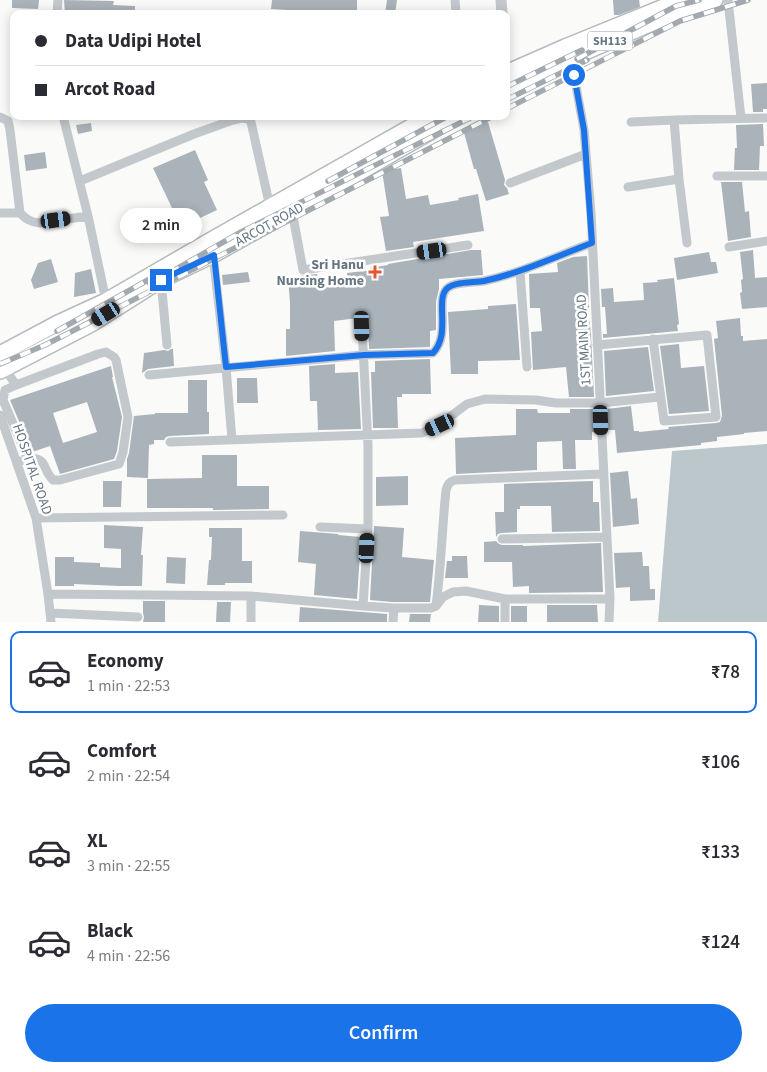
<!DOCTYPE html>
<meta charset="utf-8">
<style>
:root{--surface:#fff;--page:#f2f2f3;--text:#2b2b33;--muted:#7c7c81;--line:#e1e1e2;--accent:#1a73e8}
body{margin:0;font-family:"Source Sans 3",sans-serif;background:var(--page);color:var(--text);height:100vh;display:flex;flex-direction:column;font-size:19px;white-space:nowrap}
*{box-sizing:border-box;margin:0}
p{font-size:16px;color:var(--muted)}
.icon{flex:none;width:28px;height:28px;fill:none;stroke:currentColor;stroke-width:2;stroke-linecap:round;stroke-linejoin:round}
.map{position:relative;height:622px;overflow:hidden}
.panel{display:flex;flex-direction:column;background:var(--surface);flex:1}
.panel>*{flex:none}
.hud{position:absolute;left:10px;top:10px;width:500px;height:110px;border-radius:10px;box-shadow:0 2px 12px #0003;display:grid;align-content:center;height:110px;padding:0 25px;background:var(--surface)}
.end{position:absolute;width:22px;height:22px;margin:-11px;border:6px solid #1a73e8;background:#fff;box-shadow:0 0 0 2px #fff}
.from{border-radius:50%}
.bubble{position:absolute;height:35px;border-radius:18px;background:var(--surface);box-shadow:0 2px 12px #0003;font-size:16px;font-weight:600;line-height:35px;text-align:center}
.car{position:absolute;width:15px;height:30px;margin:-15px -8px;border-radius:6px;box-shadow:0 0 4px 1px #0007;background:linear-gradient(#222 24%,#8ab4d8 0 40%,#222 0 76%,#8ab4d8 0 86%,#222 0)}
.hud b{display:flex;align-items:center;gap:18px;height:48px;font-size:19px}
.hud b+b{border-top:1px solid var(--line)}
.hud i{width:12px;height:12px;background:var(--text)}
ul{padding:9px 0 0;list-style:none}
li{display:flex;align-items:center;gap:15px;height:82px;margin:0 10px 8px;padding:0 15px;border:2px solid transparent;border-radius:10px}
li div{flex:1}
li b{display:block;font-size:19px}
li em{font-style:normal;font-weight:600}
li.selected{border-color:var(--accent)}
li>.icon{width:45px;height:45px;stroke-width:1.5}
.primary-button{display:flex;gap:10px;margin-top:auto;padding:10px 25px}
.primary-button a{flex:1;height:58px;border-radius:30px;background:var(--accent);color:#fff;font-size:20px;font-weight:600;line-height:58px;text-align:center}
.map>svg:first-child{display:block}
.water{fill:#bbc7cb}
.building{fill:#aab3b9;fill-rule:evenodd}
.lines{fill:none;stroke-linecap:round;stroke-linejoin:round}
.primary-casing{stroke:#b5babe;stroke-width:18}
.minor{stroke:#c3c8cc;stroke-width:9}
.tertiary{stroke:#c3c8cc;stroke-width:11}
.primary{stroke:#fff;stroke-width:15}
.rail-casing{stroke:#a2aab0;stroke-width:5.5}
.rail{stroke:#fff;stroke-width:4;stroke-dasharray:11;stroke-linecap:butt}
.route{stroke:#1a73e8;stroke-width:6}
.poi-dot{fill:#e4572e;stroke:#fff;stroke-width:2}
.labels{text-anchor:middle;stroke-width:5;stroke-linejoin:round;paint-order:stroke}
.shield{fill:#fff;stroke:#939fa8;stroke-width:1}
.shield-label{font-size:12px;font-weight:bold;fill:#657683}
.street-label{font-size:14px;fill:#657683;stroke:#fff}
.poi-label{font-size:14px;font-weight:bold;fill:#657683;stroke:#fff;text-anchor:end}
</style>
<div class="map">
<svg width="767" height="622" viewBox="0 0 767 622">
<rect width="100%" height="100%" fill="#fafaf8"/>
<path class="water" d="M767,444V622H658L672,451Z"/>
<path class="building" d="M12,0H39L38,9L12,8Z
M64,0L114,1L113,5L135,6V14H65Z
M272,0H357V14H306V11L271,9Z
M387,0H397L395,14H385Z
M613,0H639L640,7L619,15H614Z
M767,83V109H763V112H753L751,84Z
M488,122L505,180L504,185L507,188L509,194L486,201L476,169H474L463,129Z
M91,123L92,131L78,134L76,125Z
M763,124L764,146H760L759,170H734L735,148H737L736,125Z
M195,150L208,180L204,182L217,210L181,227L153,168Z
M45,152L47,168L26,171L24,155Z
M401,168L406,199L428,195L430,205L459,200L458,198L478,194L484,231L413,242L414,247L386,251L380,217L389,216L382,171Z
M721,182H742L745,212L749,211L751,237L728,241Z
M471,250H481L483,275L439,279V289L436,302V330L430,331V347L369,349L368,326L366,322V317L334,321L335,351L286,356V329H290V303L288,277L317,274L318,285L348,281L347,273L371,270L370,268L388,265V264Z
M753,250L755,278L767,277V307L742,309L740,293L742,292L741,280L743,279L740,252Z
M709,252L711,262H716L718,273L677,280L674,258Z
M587,256L589,308H588L591,335L594,397H569L566,367L533,370L531,332L542,331L540,308H530L529,274L558,272L557,263L573,257Z
M51,259L58,282L34,289L31,280L38,263Z
M91,269L96,293L74,297L75,273Z
M248,272L250,282L223,285L222,275Z
M674,278L679,324L677,325L678,331L603,338V334H607L605,307H602L601,289L613,288L614,302L644,300L643,283L658,282L657,280Z
M516,304L520,360L478,361V374H451L448,312L488,309V306Z
M740,318L741,336H743V341L767,339V431L744,433V434L717,437V441L701,443V445L617,453L615,430H608L607,409L631,406L634,431H639V432L669,429L668,427L716,423L720,422L722,416L714,339L718,338L716,321Z
M679,344L681,368L704,366L709,411L669,414L660,346Z
M648,347L654,391L606,396L604,351Z
M171,349H173L174,366L148,369L142,373L144,353L164,350L168,351Z
M430,359L431,394H402V397H397L398,428H373L371,372H375V361Z
M335,364V373L358,372L361,429L318,430L317,401H310L309,366Z
M111,366L113,377H112L122,417L117,451L114,459L60,474L50,446L32,452L10,400ZM87,402L97,432L63,443L53,413Z
M237,378H257L258,403H237Z
M188,380H207V412H209V434L170,436L166,437L164,440H154V444L149,445L148,478L127,477V459L129,453L134,416L155,414V413H188Z
M516,409H537L538,413H570V409H594L596,432H592V440H575L576,469H563L562,441L537,442V470L456,474L455,438L516,435Z
M202,455H237V486H269V509L213,510V508H147V479L202,478Z
M628,471L631,499L637,498L639,524L613,527L610,473Z
M408,476V505L376,506V477Z
M103,481H122L121,507H103Z
M593,481V502H599L600,531L552,532L551,506H520V509H517V532L501,533L498,534L496,537L495,512H504V484Z
M104,525L143,527L141,555H143L142,586H119L74,584V586H55V557H74V562L100,563V567L121,568V549L104,548Z
M374,526L404,528L402,557L434,560L430,602H392L370,600Z
M209,528H242V561H252V583H225V585H207L209,560H211L212,537H209Z
M300,531L338,534V535L361,537L357,599L314,595L316,564L298,562Z
M496,541L499,544L502,545H523V546L601,543L603,592L529,593V586L513,587L512,562H484V542Z
M642,552L643,566H649L650,589H655V600L630,601V587L616,588L614,553Z
M452,556H467L468,578H445L447,561H452Z
M167,557L186,558L185,584L166,583Z
M143,601H165V622H143L144,617L143,613Z
M217,602H231L230,622H216Z
M479,605L499,606V622H478Z
M547,605H597L598,622H547Z
M511,606H527V622H511Z
M300,607L387,614V622H299Z
M410,614H431L430,622H409Z"/>
<g class="lines">
<g class="primary-casing">
<path id="primary" d="M506,73L565,47L681,0
M506,89L571,58L668,16L715,0
M0,354L58,323L106,301L206,243L430,116
M0,371L93,323L161,280L213,255L292,211L458,116"/>
</g>
<path class="minor" d="M455,0L456,14
M728,0L741,118
M57,14L58,0
M571,58L584,130L591,213L610,599L609,622
M63,116L88,216L106,301
M0,117L8,121L10,130L20,213C26,219 30,222 40,223L88,216
M674,120L679,179L687,243
M631,122L674,120L767,118
M717,176H767
M80,181L194,134L233,120L242,118L248,119L251,122L270,207
M510,183L586,154
M628,187L679,179
M292,211L303,270L468,245
M0,213H20
M729,247L767,241
M211,252L213,255L226,367L232,440
M520,271L527,367
M161,280L167,345
M362,326L368,446V529L363,606
M597,345L707,335L716,417L664,421L653,339
M5,369L16,385L98,354L106,352L114,357L116,360L128,417L123,452L119,464L60,480H53C48,475 47,471 44,465C38,454 26,460 17,462
M149,375L363,355L433,353C445,340 442,323 442,306C442,301 442,296 445,291C450,281 473,283 484,281C521,273 557,256 592,243
M16,385L5,390L3,400L28,459
M0,415L36,518L48,594L51,622
M170,442L422,433L439,425L467,404L485,399L536,400L556,403H600L660,397
M36,518L283,515
M320,527L368,529
M502,539L607,537
M48,594L251,596L363,606L394,608H431L436,606L443,597L453,592L466,591L505,599H610
M251,596V622
M436,606C441,568 442,529 446,490C448,484 449,482 455,480L603,474
M50,613L138,617
M393,622L394,608
M505,622V599"/>
<path class="tertiary" d="M501,0L502,14"/>
<use href="#primary" class="primary"/>
<g class="rail-casing">
<path id="rail" d="M577,59L676,6L699,0
M506,87L582,50
M506,100L587,60
M506,109L680,21L748,0
M328,181L448,116
M150,284L241,232L474,116
M57,331L155,276
M0,364L45,345L493,116"/>
</g>
<use href="#rail" class="rail"/>
</g>
<g class="lines">
<path class="route" d="M161,280L214,255L226,367L364,355L433,353C445,340 442,323 442,306C442,301 442,295 445,291C450,281 474,283 484,281C521,273 557,256 592,243L584,130L574,75"/>
</g>
<path class="poi-dot" d="M372.5 264.5h5v5h5v5h-5v5h-5v-5h-5v-5h5z"/>
<g class="labels">
<rect class="shield" x="587.5" y="31.5" width="45" height="19" rx="4"/>
<g class="shield-label">
<text x="610" y="45">SH113</text>
</g>
<g class="street-label">
<text transform="translate(269 224) rotate(-29)" y="5">ARCOT ROAD</text>
<text transform="translate(583 340) rotate(-93)" y="5">1ST MAIN ROAD</text>
<text transform="translate(33 469) rotate(71)" y="5">HOSPITAL ROAD</text>
</g>
<g class="poi-label">
<text x="364" y="269">Sri Hanu<tspan x="364" dy="16">Nursing Home</tspan></text>
</g>
</g>
</svg>
<i class="end from" style="left:574px;top:75px"></i>
<i class="end" style="left:161px;top:280px"></i>
<div class="bubble" style="left:120px;top:208px;width:82px">2 min</div>
<i class="car" style="left:56px;top:220px;rotate:82deg"></i>
<i class="car" style="left:432px;top:251px;rotate:262deg"></i>
<i class="car" style="left:106px;top:314px;rotate:239deg"></i>
<i class="car" style="left:362px;top:326px;rotate:178deg"></i>
<i class="car" style="left:601px;top:420px;rotate:178deg"></i>
<i class="car" style="left:440px;top:425px;rotate:245deg"></i>
<i class="car" style="left:367px;top:548px;rotate:3deg"></i>
<div class="hud">
<b><i class="from"></i>Data Udipi Hotel</b>
<b><i></i>Arcot Road</b>
</div>
</div>
<section class="panel">
<ul>
<li class="selected"><svg class="icon" aria-label="car" viewBox="0 0 24 24"><path d="M5 17H2v-5l4-1 3-4h7l3 4 3 1v5h-3M9 17h6M6 11h13"/><circle cx="7" cy="17" r="2"/><circle cx="17" cy="17" r="2"/></svg><div><b>Economy</b><p>1 min · 22:53</p></div><em>₹78</em></li>
<li><svg class="icon" aria-label="car" viewBox="0 0 24 24"><path d="M5 17H2v-5l4-1 3-4h7l3 4 3 1v5h-3M9 17h6M6 11h13"/><circle cx="7" cy="17" r="2"/><circle cx="17" cy="17" r="2"/></svg><div><b>Comfort</b><p>2 min · 22:54</p></div><em>₹106</em></li>
<li><svg class="icon" aria-label="car" viewBox="0 0 24 24"><path d="M5 17H2v-5l4-1 3-4h7l3 4 3 1v5h-3M9 17h6M6 11h13"/><circle cx="7" cy="17" r="2"/><circle cx="17" cy="17" r="2"/></svg><div><b>XL</b><p>3 min · 22:55</p></div><em>₹133</em></li>
<li><svg class="icon" aria-label="car" viewBox="0 0 24 24"><path d="M5 17H2v-5l4-1 3-4h7l3 4 3 1v5h-3M9 17h6M6 11h13"/><circle cx="7" cy="17" r="2"/><circle cx="17" cy="17" r="2"/></svg><div><b>Black</b><p>4 min · 22:56</p></div><em>₹124</em></li>
</ul>
<div class="primary-button"><a>Confirm</a></div>
</section>
